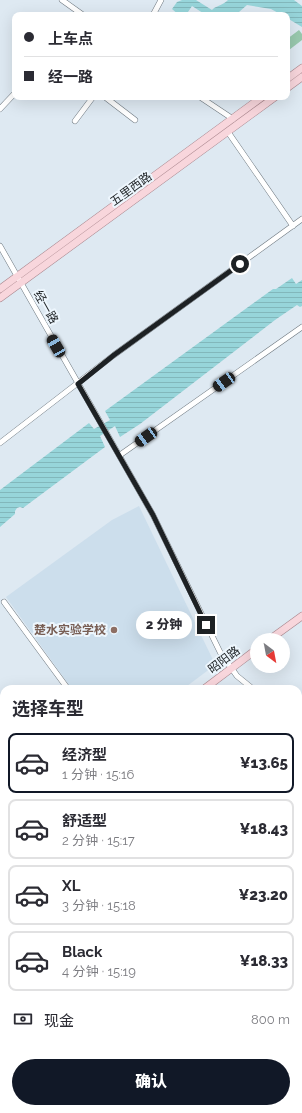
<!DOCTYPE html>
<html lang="zh">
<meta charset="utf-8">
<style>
:root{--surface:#fff;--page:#f7f7f7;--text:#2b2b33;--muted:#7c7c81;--line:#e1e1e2;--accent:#111827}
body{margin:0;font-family:Raleway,"Noto Sans SC",sans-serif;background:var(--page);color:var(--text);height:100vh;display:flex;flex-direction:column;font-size:15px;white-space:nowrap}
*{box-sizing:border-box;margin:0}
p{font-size:13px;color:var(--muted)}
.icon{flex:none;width:22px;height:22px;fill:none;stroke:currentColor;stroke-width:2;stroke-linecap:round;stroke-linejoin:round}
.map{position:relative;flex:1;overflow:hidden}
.drawer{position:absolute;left:0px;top:685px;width:302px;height:428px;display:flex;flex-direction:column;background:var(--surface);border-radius:12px 12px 0 0;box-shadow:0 4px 16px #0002}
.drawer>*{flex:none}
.hud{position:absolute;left:12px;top:12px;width:278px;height:88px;border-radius:8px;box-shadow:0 4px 16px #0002;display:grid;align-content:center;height:88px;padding:0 12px;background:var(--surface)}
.needle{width:26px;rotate:148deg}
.controls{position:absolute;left:250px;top:633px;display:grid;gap:8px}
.controls a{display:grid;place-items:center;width:40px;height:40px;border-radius:50%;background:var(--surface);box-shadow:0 4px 16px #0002;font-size:20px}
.end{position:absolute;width:18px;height:18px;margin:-9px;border:5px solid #1d2124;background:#fff;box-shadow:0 0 0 2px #fff}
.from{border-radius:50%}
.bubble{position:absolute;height:28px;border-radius:14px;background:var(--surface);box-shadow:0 4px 16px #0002;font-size:13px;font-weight:800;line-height:28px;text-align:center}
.car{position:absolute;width:12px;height:24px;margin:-12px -6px;border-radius:5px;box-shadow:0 0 3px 1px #0007;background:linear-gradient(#222 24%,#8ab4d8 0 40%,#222 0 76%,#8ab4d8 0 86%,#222 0)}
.hud b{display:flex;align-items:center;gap:14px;height:38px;font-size:15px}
.hud b+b{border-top:1px solid var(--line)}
.hud i{width:10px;height:10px;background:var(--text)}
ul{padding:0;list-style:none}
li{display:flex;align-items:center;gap:12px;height:60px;margin:0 8px 6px;padding:0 4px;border:2px solid var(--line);border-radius:8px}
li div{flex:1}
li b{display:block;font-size:15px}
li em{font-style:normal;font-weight:800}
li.active{border-color:var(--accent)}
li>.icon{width:36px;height:36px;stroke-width:1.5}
h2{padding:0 12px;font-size:18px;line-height:48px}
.pay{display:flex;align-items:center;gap:10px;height:44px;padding:0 12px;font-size:15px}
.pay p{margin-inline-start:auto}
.cta{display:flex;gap:8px;margin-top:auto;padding:8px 12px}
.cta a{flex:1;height:46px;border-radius:24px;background:var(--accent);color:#fff;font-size:16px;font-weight:800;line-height:46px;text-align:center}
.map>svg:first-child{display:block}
.built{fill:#ccdeec}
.green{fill:#99c9ae}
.water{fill:url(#water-rules)}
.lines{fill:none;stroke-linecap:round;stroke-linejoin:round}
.minor-casing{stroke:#6f7981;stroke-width:6}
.major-casing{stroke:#a8858c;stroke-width:8}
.minor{stroke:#fff;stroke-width:5}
.major{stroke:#f8d6dc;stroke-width:7}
.route{stroke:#1d2124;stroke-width:5}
.education-dot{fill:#8d6e63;stroke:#edf6fd;stroke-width:1.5}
.labels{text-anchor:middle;stroke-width:4;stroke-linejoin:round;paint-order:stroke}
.street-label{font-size:12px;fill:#1d2124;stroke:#edf6fd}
.education-label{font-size:12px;font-weight:bold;fill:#785e54;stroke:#edf6fd;text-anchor:end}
</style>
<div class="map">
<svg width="302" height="1113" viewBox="0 0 302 1113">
<defs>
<pattern id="water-rules" width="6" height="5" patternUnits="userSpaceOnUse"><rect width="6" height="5" fill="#97d5da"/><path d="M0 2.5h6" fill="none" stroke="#82b7bb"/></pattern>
</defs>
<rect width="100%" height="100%" fill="#dee9f2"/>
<path class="built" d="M139,506L214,662L211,668L183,689H72L6,597L112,520Z"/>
<path class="green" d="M299,30L302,34V40L289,50L287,48V39Z
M298,778L302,780V826L298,824Z"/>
<path class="water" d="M182,0H196L212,10C215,6 222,6 228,0H294L302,6V27L287,18V15H282L271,9L247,5L239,12L232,15H206L192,6L186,15H179L172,9L177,2Z
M292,278L296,284L302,280V306L300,307L297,305L275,320L140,424L120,437L115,426L100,436L105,447L23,508L20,507L17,508L15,511V514L0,527V490L89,423L94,429L110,420L105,411L273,289H276Z
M302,946V980L298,982V949Z
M106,1109H166L160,1113H104Z
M259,1109H288L292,1113H262Z"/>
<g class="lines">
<g class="minor-casing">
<path id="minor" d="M62,0L83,15
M153,15L161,0
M105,97L135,120
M200,97L233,119
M0,109L15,93
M75,121L93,97
M228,132L293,226
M0,246L153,515L220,652L237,676L253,689
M0,443L114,355L302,219
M120,455L302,327
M4,602L68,689
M298,724L302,727
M298,872L302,866
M220,1109L223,1113
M225,1109L228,1113
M194,1113L201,1109"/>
</g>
<g class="major-casing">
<path id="major" d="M287,79L302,68
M287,88L302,77
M0,289L262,97
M0,298L275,97
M269,640L302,616
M204,689L257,649
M0,798L4,803
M0,840L4,837"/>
</g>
<use href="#minor" class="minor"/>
<use href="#major" class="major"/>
</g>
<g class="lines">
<path class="route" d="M206,625L153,515L78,384L114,355L240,264"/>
</g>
<circle class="education-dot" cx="114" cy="630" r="4"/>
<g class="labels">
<g class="street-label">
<text transform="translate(131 189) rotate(-36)" y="4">五里西路</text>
<text transform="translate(46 307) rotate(60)" y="4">经一路</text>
<text transform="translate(224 660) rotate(-37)" y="4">昭阳路</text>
</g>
<g class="education-label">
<text x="106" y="634">楚水实验学校</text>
</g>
</g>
</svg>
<div class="controls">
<a><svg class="needle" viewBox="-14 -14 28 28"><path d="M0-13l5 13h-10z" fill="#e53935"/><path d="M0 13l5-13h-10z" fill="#7c7c81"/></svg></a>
</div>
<i class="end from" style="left:240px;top:264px"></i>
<i class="end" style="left:206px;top:625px"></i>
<div class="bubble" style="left:136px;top:611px;width:56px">2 分钟</div>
<i class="car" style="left:56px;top:346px;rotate:330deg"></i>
<i class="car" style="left:224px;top:382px;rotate:235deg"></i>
<i class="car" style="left:146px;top:437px;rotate:235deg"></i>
<div class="hud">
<b><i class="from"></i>上车点</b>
<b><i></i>经一路</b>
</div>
<section class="drawer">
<h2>选择车型</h2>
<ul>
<li class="active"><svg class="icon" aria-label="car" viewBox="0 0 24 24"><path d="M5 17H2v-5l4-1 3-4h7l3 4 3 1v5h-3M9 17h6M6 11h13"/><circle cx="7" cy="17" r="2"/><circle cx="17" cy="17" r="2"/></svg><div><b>经济型</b><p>1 分钟 · 15:16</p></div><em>¥13.65</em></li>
<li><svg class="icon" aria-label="car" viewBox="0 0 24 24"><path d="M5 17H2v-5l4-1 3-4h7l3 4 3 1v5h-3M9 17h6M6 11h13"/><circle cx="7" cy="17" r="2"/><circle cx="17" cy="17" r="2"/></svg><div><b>舒适型</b><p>2 分钟 · 15:17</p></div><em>¥18.43</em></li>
<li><svg class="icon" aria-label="car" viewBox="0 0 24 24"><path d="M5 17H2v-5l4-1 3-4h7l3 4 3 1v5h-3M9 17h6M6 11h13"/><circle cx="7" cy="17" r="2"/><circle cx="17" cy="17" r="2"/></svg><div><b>XL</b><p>3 分钟 · 15:18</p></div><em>¥23.20</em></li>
<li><svg class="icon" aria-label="car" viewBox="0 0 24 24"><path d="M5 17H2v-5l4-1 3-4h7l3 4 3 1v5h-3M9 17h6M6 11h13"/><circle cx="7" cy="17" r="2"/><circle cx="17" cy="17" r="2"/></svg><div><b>Black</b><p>4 分钟 · 15:19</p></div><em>¥18.33</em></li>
</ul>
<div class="pay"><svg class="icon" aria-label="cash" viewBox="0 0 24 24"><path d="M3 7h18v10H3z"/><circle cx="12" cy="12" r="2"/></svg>现金<p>800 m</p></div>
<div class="cta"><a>确认</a></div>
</section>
</div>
